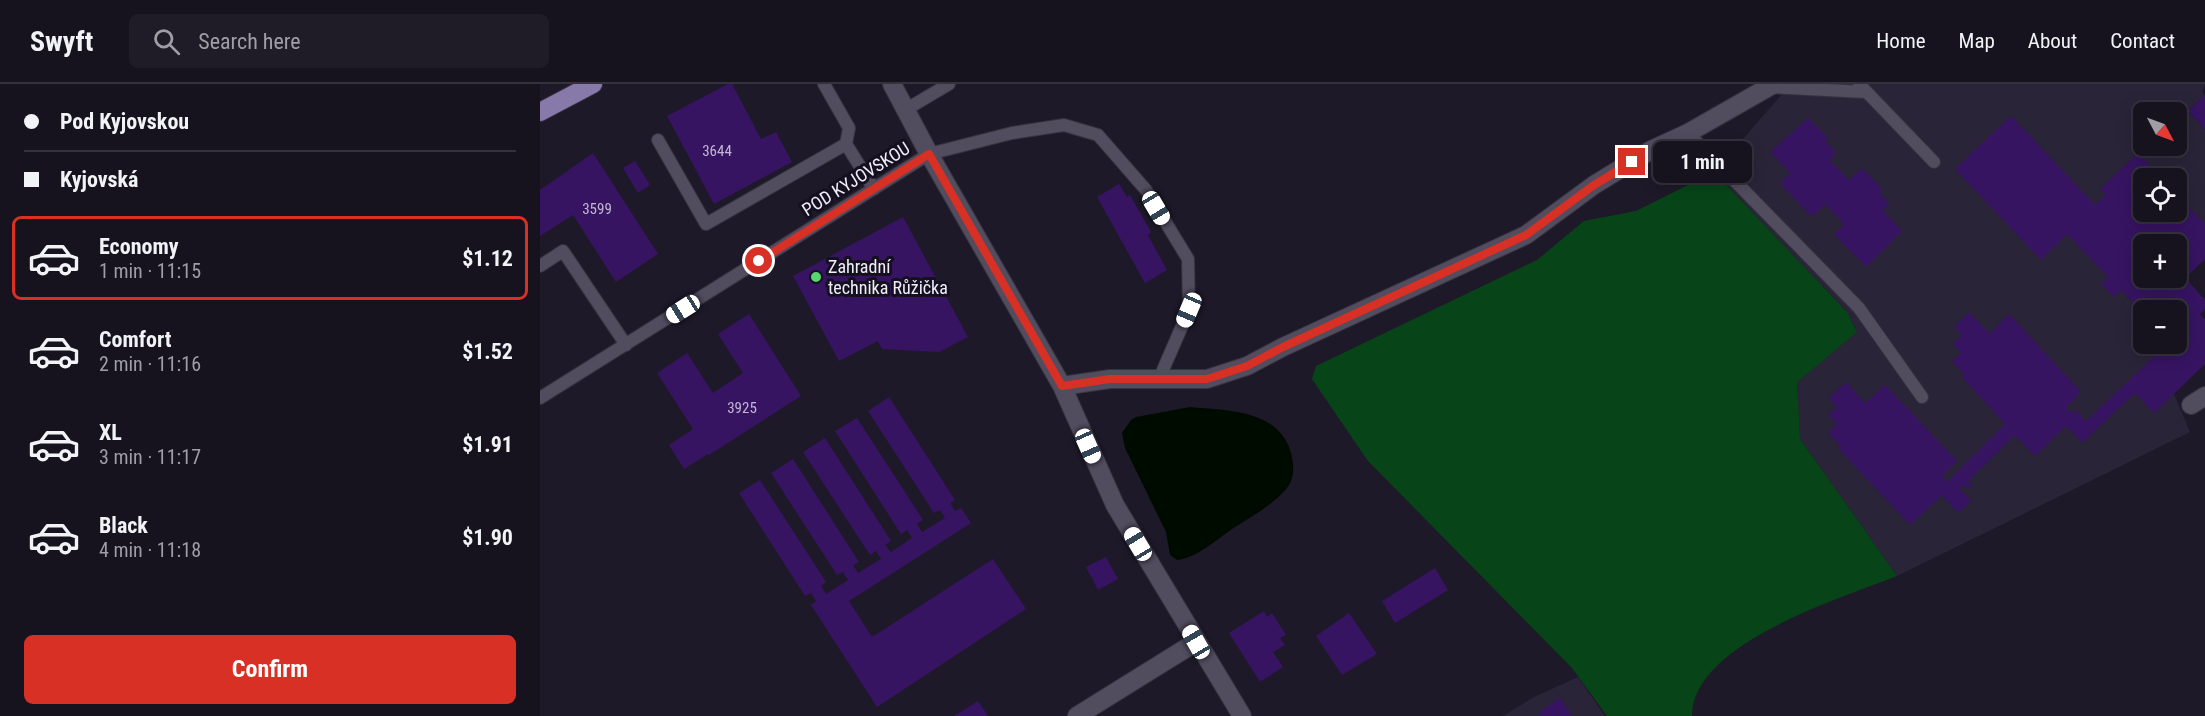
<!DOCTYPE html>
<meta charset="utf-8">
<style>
:root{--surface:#16131f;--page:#1f1c28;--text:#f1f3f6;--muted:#9e9ea4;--line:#35323d;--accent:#d93025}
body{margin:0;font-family:"Roboto Condensed",sans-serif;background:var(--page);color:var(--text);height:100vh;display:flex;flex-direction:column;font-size:22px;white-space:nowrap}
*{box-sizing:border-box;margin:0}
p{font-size:20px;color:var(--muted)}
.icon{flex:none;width:33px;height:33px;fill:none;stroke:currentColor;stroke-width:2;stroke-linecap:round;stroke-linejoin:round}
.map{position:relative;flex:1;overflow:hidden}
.side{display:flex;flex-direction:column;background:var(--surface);width:540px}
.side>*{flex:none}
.top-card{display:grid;align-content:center;height:132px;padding:0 24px;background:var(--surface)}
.needle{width:39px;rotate:131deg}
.fabs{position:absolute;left:1593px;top:18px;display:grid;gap:12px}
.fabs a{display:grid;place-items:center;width:54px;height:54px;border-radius:9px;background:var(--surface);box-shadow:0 3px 15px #0003,0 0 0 2px var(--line);font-size:30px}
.end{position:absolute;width:27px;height:27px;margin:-14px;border:8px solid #d93025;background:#fff;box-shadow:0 0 0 3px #fff}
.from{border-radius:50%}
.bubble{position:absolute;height:42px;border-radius:9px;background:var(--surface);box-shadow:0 3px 15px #0003,0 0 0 2px var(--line);font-size:20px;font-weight:700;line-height:42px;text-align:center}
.car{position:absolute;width:18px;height:36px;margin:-18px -9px;border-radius:8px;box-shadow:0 0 4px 2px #0007;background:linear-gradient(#fff 24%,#345 0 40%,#fff 0 76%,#345 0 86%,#fff 0)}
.top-card b{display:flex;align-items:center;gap:21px;height:57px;font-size:22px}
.top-card b+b{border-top:2px solid var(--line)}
.top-card i{width:15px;height:15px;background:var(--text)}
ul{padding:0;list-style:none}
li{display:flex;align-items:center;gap:18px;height:84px;margin:0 12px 9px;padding:0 12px;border:3px solid transparent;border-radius:9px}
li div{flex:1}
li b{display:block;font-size:22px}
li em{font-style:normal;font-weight:700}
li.on{border-color:var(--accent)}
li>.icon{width:54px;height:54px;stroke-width:1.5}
.cta{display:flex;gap:12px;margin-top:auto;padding:12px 24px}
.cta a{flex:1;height:69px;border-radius:9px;background:var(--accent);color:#fff;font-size:24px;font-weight:700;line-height:69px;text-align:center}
header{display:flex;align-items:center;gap:36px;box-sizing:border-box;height:84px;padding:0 30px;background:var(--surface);border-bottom:2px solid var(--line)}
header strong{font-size:28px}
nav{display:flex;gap:33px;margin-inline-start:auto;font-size:21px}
.search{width:420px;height:54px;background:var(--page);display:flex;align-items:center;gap:15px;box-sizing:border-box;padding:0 21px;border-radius:9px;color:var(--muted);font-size:22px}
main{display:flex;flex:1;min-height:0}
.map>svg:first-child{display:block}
.built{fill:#2a2439;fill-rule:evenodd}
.green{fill:#074518}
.water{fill:#000b00}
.building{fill:#361462;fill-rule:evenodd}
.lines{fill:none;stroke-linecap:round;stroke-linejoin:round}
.service-casing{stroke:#36333f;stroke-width:14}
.minor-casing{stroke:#36333f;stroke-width:20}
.primary-casing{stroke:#36333f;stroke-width:20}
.service{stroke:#514c5e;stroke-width:12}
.minor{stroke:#514c5e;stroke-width:18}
.primary{stroke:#8879ab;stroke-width:18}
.route{stroke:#d93025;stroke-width:8}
.poi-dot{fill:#58d570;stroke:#15101f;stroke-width:2}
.labels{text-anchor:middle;stroke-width:6;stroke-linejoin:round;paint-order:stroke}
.number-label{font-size:15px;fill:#c2b7d3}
.street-label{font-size:18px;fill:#f0edf9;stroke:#15101f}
.poi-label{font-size:18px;fill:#f0edf9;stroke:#15101f;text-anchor:start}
</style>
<header>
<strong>Swyft</strong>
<div class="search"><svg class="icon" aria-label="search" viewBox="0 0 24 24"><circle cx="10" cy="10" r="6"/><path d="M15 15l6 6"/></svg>Search here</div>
<nav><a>Home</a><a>Map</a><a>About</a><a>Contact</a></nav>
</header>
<main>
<section class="side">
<div class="top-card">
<b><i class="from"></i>Pod Kyjovskou</b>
<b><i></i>Kyjovská</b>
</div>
<ul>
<li class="on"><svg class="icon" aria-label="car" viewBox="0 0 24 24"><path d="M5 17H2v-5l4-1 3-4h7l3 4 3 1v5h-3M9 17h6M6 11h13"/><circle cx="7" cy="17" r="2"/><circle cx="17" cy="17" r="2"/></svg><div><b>Economy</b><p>1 min · 11:15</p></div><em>$1.12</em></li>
<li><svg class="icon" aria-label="car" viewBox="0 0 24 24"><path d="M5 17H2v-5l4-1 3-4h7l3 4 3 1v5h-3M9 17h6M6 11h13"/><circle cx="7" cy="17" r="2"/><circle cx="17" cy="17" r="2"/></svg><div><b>Comfort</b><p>2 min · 11:16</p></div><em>$1.52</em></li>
<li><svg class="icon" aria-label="car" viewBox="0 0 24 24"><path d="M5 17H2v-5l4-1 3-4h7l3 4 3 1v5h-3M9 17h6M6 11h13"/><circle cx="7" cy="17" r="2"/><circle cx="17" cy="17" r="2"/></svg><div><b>XL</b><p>3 min · 11:17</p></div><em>$1.91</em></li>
<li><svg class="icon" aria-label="car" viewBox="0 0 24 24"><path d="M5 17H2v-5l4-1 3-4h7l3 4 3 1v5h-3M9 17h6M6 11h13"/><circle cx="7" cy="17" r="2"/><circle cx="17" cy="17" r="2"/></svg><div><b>Black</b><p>4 min · 11:18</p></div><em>$1.90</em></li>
</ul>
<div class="cta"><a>Confirm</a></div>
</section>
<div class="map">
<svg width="1665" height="632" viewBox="0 0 1665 632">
<rect width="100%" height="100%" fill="#1e1929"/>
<path class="built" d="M1251,0H1665L1662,8L1665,11L1648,27L1665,45V175L1645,194L1665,216V225L1660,230L1634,310L1650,348L1357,492L1260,355L1257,298L1317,247L1307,228L1174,88ZM1604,28H1636V62H1604ZM1604,94H1636V128H1604ZM1604,160H1636V194H1604ZM1604,226H1636V260H1604Z
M1038,593L1065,632H963L994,613Z"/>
<path class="green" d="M1174,88L1307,228L1317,248L1257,298L1260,355L1357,492C1302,514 1152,559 1152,632H1067L1032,584L828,377L772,295L776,282L997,176L1044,137L1096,127Z"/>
<path class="water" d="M650,323C689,327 742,325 752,373C754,384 754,395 747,404C733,421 711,433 692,445C676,456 657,474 637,476L630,471L626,448L585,364L582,349L591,336L596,333Z"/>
<path class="building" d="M188,0H192L221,55L236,48L252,78L174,120L127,32Z
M1665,11V45L1648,27Z
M1471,32L1555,121L1566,111L1560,105L1598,69L1622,94H1604V128H1636V110L1665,140V175L1645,194L1665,216V225L1660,230L1665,236V280L1614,329L1595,309L1542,359L1526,342L1495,372L1475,351L1428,397L1432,401L1428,405L1423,401L1419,404L1431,417L1418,429L1402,411L1370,441L1299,365L1301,363L1288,348L1297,340L1288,331L1297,323L1289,314L1306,298L1325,319L1345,301L1417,377L1402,392L1407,398L1465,340L1422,293L1425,291L1412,277L1421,269L1413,260L1422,251L1414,243L1429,228L1450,250L1469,230L1541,308L1526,324L1531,329L1534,325L1546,337L1628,260H1636V226H1604V230L1581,206L1574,213L1561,200L1568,193L1527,150L1501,176L1415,85ZM1604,160H1636V194H1604Z
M1268,34L1288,54L1285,57L1296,69L1289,76L1309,96L1322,84L1342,105L1339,108L1349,120L1343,127L1362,147L1326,183L1294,150L1304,140L1285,120L1272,133L1240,99L1250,89L1230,68Z
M53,69L118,170L76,198L33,131L0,152V106Z
M95,77L110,101L98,109L83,84Z
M579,100L587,113L590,111L611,148L608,151L627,186L605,199L557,113Z
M363,133L428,253L399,268L342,265L338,257L299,277L253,192Z
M209,230L261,312L169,371L168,370L144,385L129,361L153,345L117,289L147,269L173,309L203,289L178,250Z
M349,313L415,416L410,419L415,427L421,424L431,439L309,517L332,553L453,475L486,525L337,623L271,521L276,517L271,509L265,512L199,409L220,396L286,498L281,502L286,510L308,496L303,488L297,491L231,389L253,375L319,478L313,481L318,489L341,475L336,467L330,471L263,368L285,354L351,457L345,461L351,468L372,454L367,446L361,450L295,347L317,334L383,436L377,440L382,448L405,434L400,426L394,429L328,327Z
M566,473L578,495L558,506L546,483Z
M895,484L908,506L855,539L842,517Z
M724,527L727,533L732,529L746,551L740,554L745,561L733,568L743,583L720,598L689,549Z
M809,529L837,570L802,591L776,552Z
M1020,614L1032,632H1001L999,628Z
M438,617L448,632H414Z"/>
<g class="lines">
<g class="service-casing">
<path id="service" d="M284,0L309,44L306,60L334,105
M1319,0L1394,78
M1230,3L1325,8
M365,26L409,0
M1148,49L1319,224L1382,313
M118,56L166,140L306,60
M0,182L23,167L86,261
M0,314L389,70L472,49L524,41L558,51L606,106L648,175L649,226L619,295"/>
</g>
<g class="minor-casing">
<path id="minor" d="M352,0L389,70L522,302L575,421L702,632
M522,302L570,295H667L707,282L743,263L986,151L1054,101L1111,66L1148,49L1234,0
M1651,321L1665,312
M537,632L656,558"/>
</g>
<g class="primary-casing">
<path id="primary" d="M0,28L53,0"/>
</g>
<use href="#service" class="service"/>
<use href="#minor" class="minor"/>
<use href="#primary" class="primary"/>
</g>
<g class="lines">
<path class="route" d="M219,177L389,70L522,302L570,295H667L707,282L743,263L986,151L1054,101L1092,78"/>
</g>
<circle class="poi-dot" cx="276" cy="193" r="6"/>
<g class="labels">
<g class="number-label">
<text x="177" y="72">3644</text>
<text x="57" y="130">3599</text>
<text x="202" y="329">3925</text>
</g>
<g class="street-label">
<text transform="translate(316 95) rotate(-32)" y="6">POD KYJOVSKOU</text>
</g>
<g class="poi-label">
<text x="288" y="189">Zahradní<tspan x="288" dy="21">technika Růžička</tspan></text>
</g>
</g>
</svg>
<div class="fabs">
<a><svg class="needle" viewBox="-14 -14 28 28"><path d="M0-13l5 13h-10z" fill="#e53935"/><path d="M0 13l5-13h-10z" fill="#9e9ea4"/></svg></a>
<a><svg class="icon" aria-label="locate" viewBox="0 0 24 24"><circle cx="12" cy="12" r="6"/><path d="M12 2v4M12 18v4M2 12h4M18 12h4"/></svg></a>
<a>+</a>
<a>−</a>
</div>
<i class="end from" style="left:219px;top:177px"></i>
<i class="end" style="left:1092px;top:78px"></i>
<div class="bubble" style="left:1113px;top:57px;width:99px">1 min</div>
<i class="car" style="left:616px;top:124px;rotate:149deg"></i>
<i class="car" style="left:143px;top:225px;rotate:238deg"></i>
<i class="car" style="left:649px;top:226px;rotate:203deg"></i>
<i class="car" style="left:548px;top:362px;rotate:156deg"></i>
<i class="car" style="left:598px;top:460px;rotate:329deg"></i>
<i class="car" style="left:656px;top:558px;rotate:330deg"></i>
</div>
</main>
